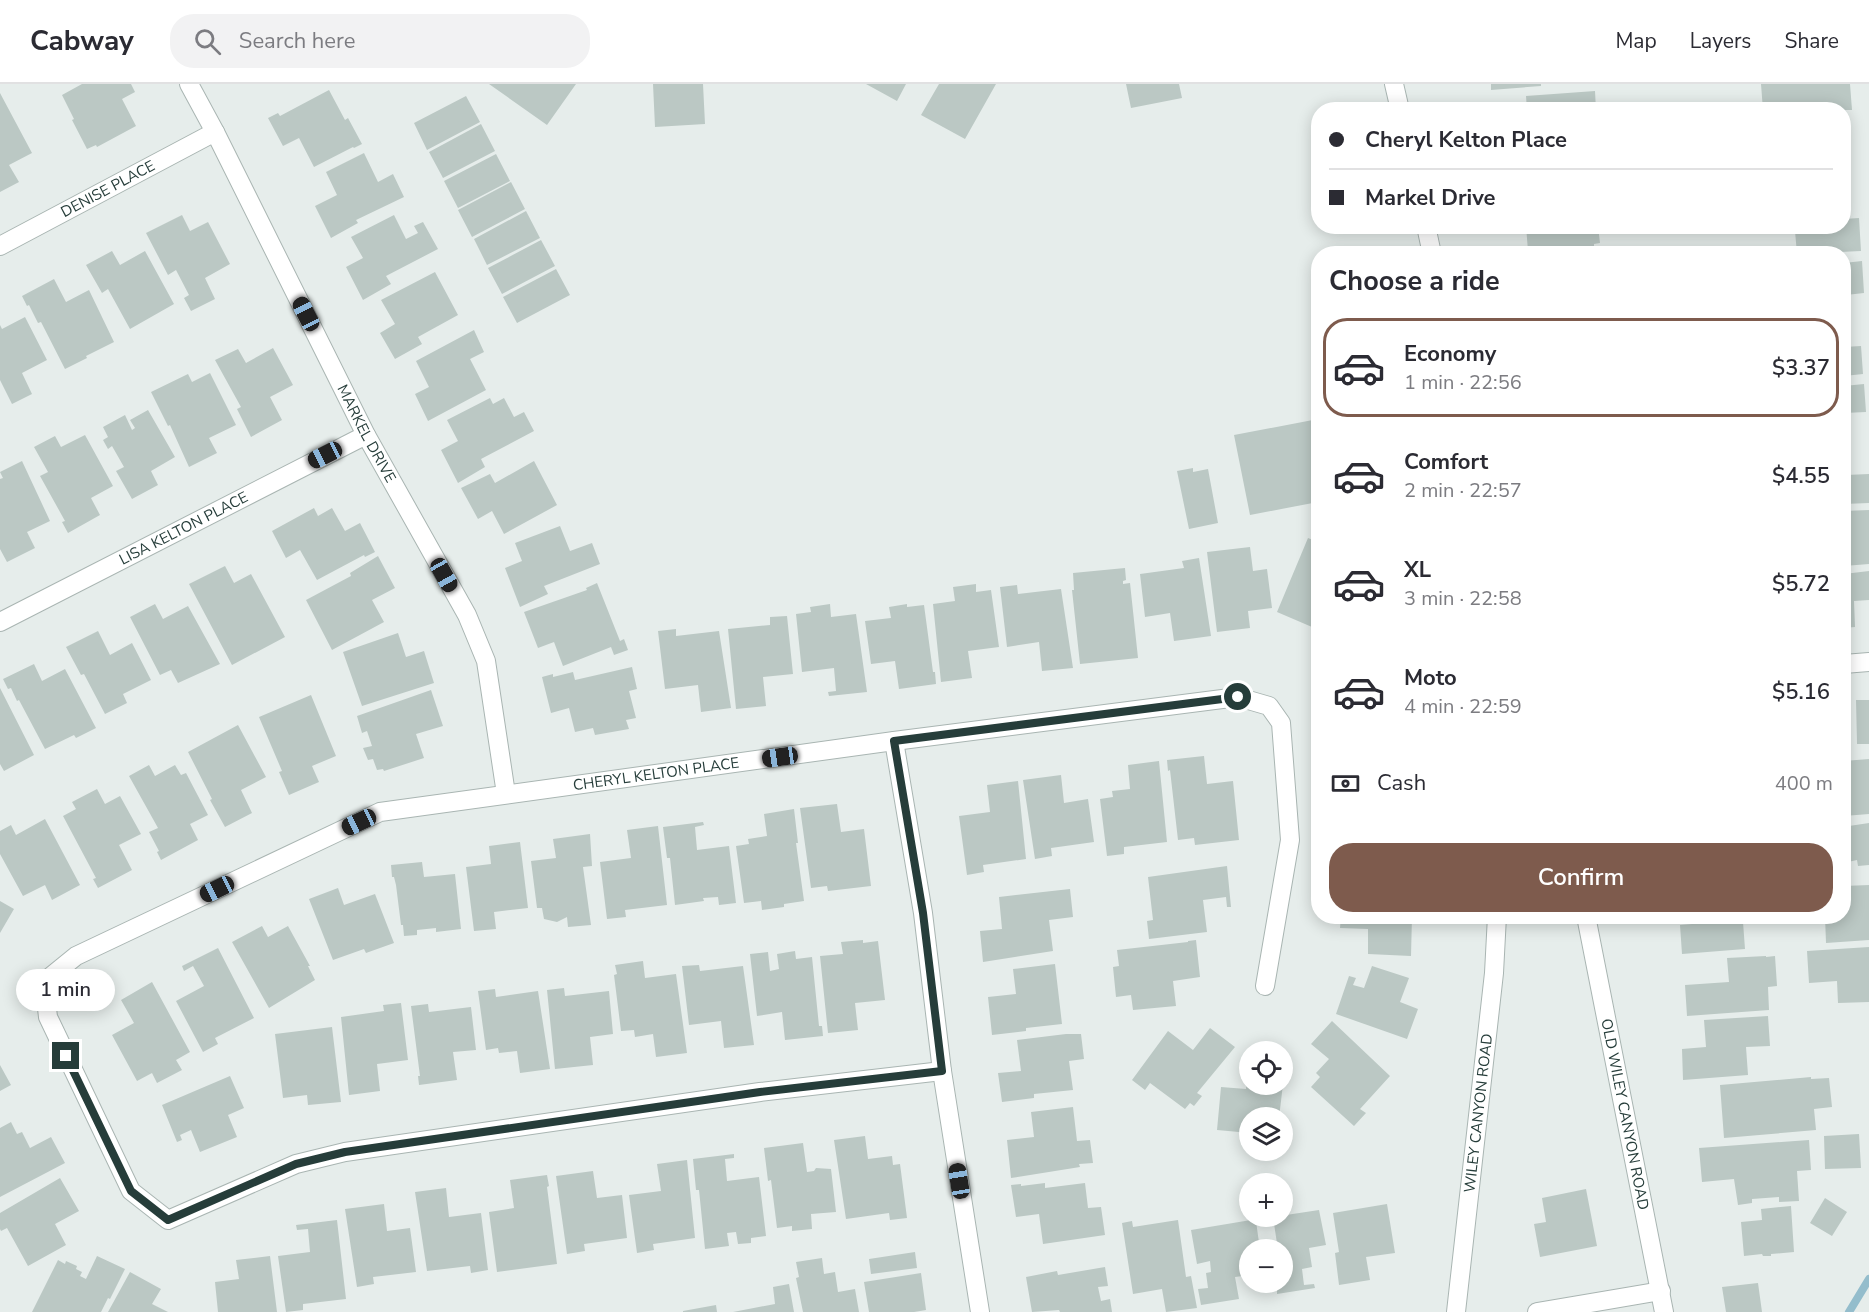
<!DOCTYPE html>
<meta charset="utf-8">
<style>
:root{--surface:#fff;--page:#f2f2f3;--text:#2b2b33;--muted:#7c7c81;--line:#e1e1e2;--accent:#7e5b4d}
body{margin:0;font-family:"Nunito Sans",sans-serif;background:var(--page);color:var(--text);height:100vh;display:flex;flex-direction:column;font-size:22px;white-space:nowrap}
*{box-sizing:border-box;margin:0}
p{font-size:20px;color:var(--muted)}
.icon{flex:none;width:33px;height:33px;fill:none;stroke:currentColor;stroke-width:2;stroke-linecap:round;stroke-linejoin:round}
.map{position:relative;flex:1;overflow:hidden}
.sheet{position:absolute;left:1311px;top:162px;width:540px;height:678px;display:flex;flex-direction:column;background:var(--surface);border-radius:24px;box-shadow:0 3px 15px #0003}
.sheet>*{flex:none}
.guide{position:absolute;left:1311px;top:18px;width:540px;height:132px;border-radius:24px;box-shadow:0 3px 15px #0003;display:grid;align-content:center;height:132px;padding:0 18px;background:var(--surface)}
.tools{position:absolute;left:1239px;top:957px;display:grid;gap:12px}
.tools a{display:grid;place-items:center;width:54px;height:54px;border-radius:50%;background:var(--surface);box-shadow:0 3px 15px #0003;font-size:30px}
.end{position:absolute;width:27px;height:27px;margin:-14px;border:8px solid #263d3a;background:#fff;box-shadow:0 0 0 3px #fff}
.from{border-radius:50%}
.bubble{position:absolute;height:42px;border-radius:21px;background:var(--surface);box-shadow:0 3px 15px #0003;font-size:20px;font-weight:600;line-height:42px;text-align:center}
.car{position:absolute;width:18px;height:36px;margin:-18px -9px;border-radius:8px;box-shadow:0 0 4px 2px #0007;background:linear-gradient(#222 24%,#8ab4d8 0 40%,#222 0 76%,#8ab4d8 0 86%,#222 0)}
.guide b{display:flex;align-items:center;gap:21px;height:57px;font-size:22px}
.guide b+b{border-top:2px solid var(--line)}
.guide i{width:15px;height:15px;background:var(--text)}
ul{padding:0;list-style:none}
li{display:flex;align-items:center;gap:18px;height:99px;margin:0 12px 9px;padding:0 6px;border:3px solid transparent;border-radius:24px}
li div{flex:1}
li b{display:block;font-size:22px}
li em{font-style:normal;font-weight:600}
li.active{border-color:var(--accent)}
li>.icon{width:54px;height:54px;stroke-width:1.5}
h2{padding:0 18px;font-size:27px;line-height:72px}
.pay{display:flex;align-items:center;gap:15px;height:66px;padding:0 18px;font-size:22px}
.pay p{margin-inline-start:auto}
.action{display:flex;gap:12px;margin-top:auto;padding:12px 18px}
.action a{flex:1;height:69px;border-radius:24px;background:var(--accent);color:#fff;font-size:24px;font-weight:600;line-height:69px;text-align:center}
header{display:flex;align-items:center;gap:36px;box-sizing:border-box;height:84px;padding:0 30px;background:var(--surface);border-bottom:2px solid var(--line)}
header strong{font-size:28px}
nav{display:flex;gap:33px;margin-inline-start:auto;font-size:21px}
.search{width:420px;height:54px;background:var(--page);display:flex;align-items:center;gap:15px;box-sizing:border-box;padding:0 21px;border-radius:24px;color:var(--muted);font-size:22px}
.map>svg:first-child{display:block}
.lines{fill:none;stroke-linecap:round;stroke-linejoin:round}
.stream{stroke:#94bdcc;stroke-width:8}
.building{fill:#bbc8c4}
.minor-casing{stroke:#a9b5b2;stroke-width:20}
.minor{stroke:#fff;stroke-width:18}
.route{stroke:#263d3a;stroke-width:8}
.labels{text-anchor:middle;stroke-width:6;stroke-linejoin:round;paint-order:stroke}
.street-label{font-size:15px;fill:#263d3a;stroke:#f6faf8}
</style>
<header>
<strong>Cabway</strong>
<div class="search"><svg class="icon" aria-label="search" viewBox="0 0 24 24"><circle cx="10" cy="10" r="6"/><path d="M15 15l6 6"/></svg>Search here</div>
<nav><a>Map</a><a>Layers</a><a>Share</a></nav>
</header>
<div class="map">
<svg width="1869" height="1228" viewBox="0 0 1869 1228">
<rect width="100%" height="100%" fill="#e6edeb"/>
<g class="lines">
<path class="stream" d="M1849,1228L1869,1195"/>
</g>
<path class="building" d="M82,0H131L135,8L122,15L136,42L97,63L96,61L87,65L72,36L74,35L62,11Z
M489,0H576L547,41Z
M653,0H703L705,40L655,43Z
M866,0H906L897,17Z
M939,0H996L965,55L921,31Z
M1126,0H1179L1182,14L1131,24Z
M1491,0H1541V2L1491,6Z
M1761,0H1850L1852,26H1763Z
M329,6L345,36L348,34L362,60L354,64L353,63L314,83L299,54L283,62L268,34L278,29L280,32Z
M1595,7L1596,26H1527L1526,12Z
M0,9L32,69L9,81L19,98L0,108Z
M466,12L480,38L427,66L414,39Z
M481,40L495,67L443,94L429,68Z
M1844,50H1847L1849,79L1844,80Z
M364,69L378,98L393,90L404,113L356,136L358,139L331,154L315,122L337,111L326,88Z
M496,70L510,97L458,124L444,97Z
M511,98L525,125L472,153L458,126Z
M526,127L540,154L487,181L474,155Z
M182,131L190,147L208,138L230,180L205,194L215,215L191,227L184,214L189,211L176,186L168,191L146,149Z
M394,131L406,155L418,149L414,142L423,138L438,165L386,192L391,200L363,216L346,183L363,174L351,153Z
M1859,134L1861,167L1797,170L1795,147L1777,148L1776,142H1844V135Z
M1526,142H1598L1600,159L1594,160V170H1552V165L1528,167Z
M541,156L555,182L502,210L488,184Z
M112,167L120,181L145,167L174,220L130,245L108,205L102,209L86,181Z
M1862,177L1864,209L1846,211L1848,230L1844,231V179Z
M556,185L570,211L517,239L503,213Z
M435,188L458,231L418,253L422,260L395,275L380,249L395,240L381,216Z
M54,195L66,218L89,206L114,258L86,272L87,274L65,285L41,238L38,239L29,221L27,222L22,212Z
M25,233L47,276L22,289L32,310L12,320L0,296V241L2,245Z
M474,246L484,268L470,275L486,306L428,337L415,310L429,303L416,277Z
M1861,262L1863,290L1844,292V263Z
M273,264L293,301L270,313L282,336L251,353L237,325L241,323L215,276L238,265L246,279Z
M210,289L236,341L209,354L217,369L189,383L170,341L168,342L151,308L188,290L192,298Z
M1864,300L1866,328L1844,329V302Z
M490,314L493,320L504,314L514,333L524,328L534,347L481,375L485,383L458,399L441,366L458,357L447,336Z
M148,326L175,373L151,387L158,401L132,415L116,387L124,383L112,362L108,365L103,356L108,353L103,343L125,331L132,346L135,344L130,336Z
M1318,335V418L1250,431L1234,351Z
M85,351L113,402L91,414L100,431L68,449L62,438L65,437L40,392L48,388L34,363L55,352L61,363Z
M22,377L50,437L27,448L35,464L7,478L0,465V395L3,394L0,388Z
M534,377L557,421L504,450L492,427L478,435L461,404L490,390L495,399Z
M1193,384V388L1208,385L1218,439L1189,445L1177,387Z
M1844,386H1846V391L1869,390V419L1844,420Z
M314,424L318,432L332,424L345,447L360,439L375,468L365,473L364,471L317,496L300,466L286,474L272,447Z
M1869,426V480L1844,482V427Z
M560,442L570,467L592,459L600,480L544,502L548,510L520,523L505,484L522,477L515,459Z
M1308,454L1318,458V527L1312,543L1277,528Z
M1250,463L1253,487L1267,485L1272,524L1248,527L1250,544L1217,548L1207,468Z
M378,472L395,504L372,516L384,538L332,566L306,516L351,492L350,489Z
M1199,474L1211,552L1174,557L1170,529L1145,533L1140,490L1184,484L1182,477Z
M225,482L234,499L251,490L285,553L232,581L189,500Z
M1125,484L1126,496L1123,497V500L1130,499L1138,574L1080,580L1072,506H1074L1073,489Z
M1869,487V516L1854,517L1855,543L1844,544V490Z
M597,499L620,557L624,555L628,566L614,571L611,563L563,582L554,558L538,564L524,528L587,506L586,504Z
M976,500V508L991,506L999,563L968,567L972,594L941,598L933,520L955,517L953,503Z
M1017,501L1018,510L1061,505L1073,584L1042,587L1039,558L1007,563L1000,503Z
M155,520L163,535L188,522L220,580L178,599L171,586L160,591L130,533Z
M830,520L831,533L856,530L867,608L829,612L828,608L836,607L834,584L802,588L796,530L811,528L810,523Z
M907,520V523L924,521L933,588H935L936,600L899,605L895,577L871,580L865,537L891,534L889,523Z
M787,532L793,590L763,593L766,622L736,625L728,545L770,541V533Z
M676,545V552L719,547L731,624L701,628L698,601L665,605L658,547Z
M98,547L110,571L132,559L151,596L123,610L127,619L105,630L84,590L81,591L66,563Z
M398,549L406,573L424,567L434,599L362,622L343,568Z
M34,580L42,597L65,585L96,644L76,654L74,651L45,665L19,616L17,617L11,604L8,605L3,595Z
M632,583L637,605L629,607L636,634L626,636L629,645L595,651L593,644L575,648L569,624L551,629L542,593L553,590V593L573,588L575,596Z
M0,604L34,671L4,687L0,680Z
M431,606L443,642L416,650L424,674L384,687L383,685L377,686L373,675L368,676L363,664L372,662L367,647L362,649L357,632Z
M311,611L336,672L312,682L319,698L289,711L279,688L282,687L259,633Z
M1856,616H1869V660H1857Z
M238,641L266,693L241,706L252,729L225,743L210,716L212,715L188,668Z
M1204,672L1207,700L1233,697L1239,756L1195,761L1194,754L1178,756L1170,686L1168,687L1167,676Z
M1869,675V730L1844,732V677Z
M1159,677L1167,758L1124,763V770L1107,772L1100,715L1113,713L1112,707L1130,705L1128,681Z
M149,681L155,692L175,681L181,691L186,689L208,731L190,740L198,756L161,776L157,768L159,767L149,748L158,744L129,692Z
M1061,691L1064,719L1088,715L1094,758L1051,764L1052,772L1035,775L1023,696Z
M1018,697L1026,775L983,781L984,788L967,791L959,732L990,728L987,701Z
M97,705L105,720L120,712L141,750L119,761L132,786L98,804L93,795L96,794L63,732L76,725L72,718Z
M837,720L841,748L864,745L871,802L828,807L827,802L811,804L800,724Z
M794,725L798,759H796L804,817L784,820V823L762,826L761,817L744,819L736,762L749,760L748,755L767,752L764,730Z
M45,735L80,801L52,816L45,801L23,812L0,770V747L11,741L16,751Z
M703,738L704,741L695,743L697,766L729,762L736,819L719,821L718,813L703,814L704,817L675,821L670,774H667L663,743Z
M1869,739V781L1858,782L1857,776L1848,778L1845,760H1851L1849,742Z
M658,742L667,821L625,826L626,833L607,835L600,778L631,774L627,746Z
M590,750L592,782L583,783L591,841L568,843L567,833L557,838L544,835L542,824H537L531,777L556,774L553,755Z
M520,758L528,824L494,828L496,845L474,847L466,783L491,780L489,762Z
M422,778L424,793L455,790L461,845L436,848V844L417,846V851L404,852L403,841H401L396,801L394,793H392L391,781Z
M1227,782L1231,823H1227L1226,813L1203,816L1207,848L1149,855L1147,837L1153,836L1148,793Z
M1869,801V856L1826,859L1825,832H1844V802Z
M338,804L344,821L375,810L394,859L366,869L364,865L333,876L309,815Z
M1070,805L1073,833L1049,836L1053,867L983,878L980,847L1002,845L999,813Z
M0,817L14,825L0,849Z
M1341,832H1412L1411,872L1368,870V845L1340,844Z
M1703,832H1761V837L1743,838L1745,865L1682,870L1680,841L1704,839Z
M262,842L268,853L288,842L310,882H308L315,896L269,924L232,858Z
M863,856V859L878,857L885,916L855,919L858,946L828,949L820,872L843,870L841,858Z
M1196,856L1200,893L1173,897L1176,922L1133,926L1131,911L1116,913L1113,883L1119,882L1117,866L1188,858V857Z
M1869,863V918L1838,919L1837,897L1809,899L1807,867Z
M218,864L254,934L215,954L218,960L203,968L176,917L204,902L193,882L184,887L182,882Z
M795,867L796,875L812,873L819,942H822L823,952L785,956L782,928L757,932L750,870L768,868L770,887L779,885L777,870Z
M1766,872V873L1775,872L1777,902L1768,903L1769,926L1687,932L1685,901L1729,898L1727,874Z
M643,877L645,894L676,890L687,969L656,973L653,950L635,953L634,946L621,947L614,891L617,890L615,881Z
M1055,880L1062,940L1026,944V947L992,951L988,913L1016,910L1013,885Z
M699,881L700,887L743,882L754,961L724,964L721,937L689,941L682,882Z
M1372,882L1409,894L1400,918L1418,925L1407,955L1336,930L1349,892L1356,894L1353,901L1364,904Z
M152,898L190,968L176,976L182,986L157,999L152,989L137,997L112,951L134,939L121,916Z
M564,904L565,912L609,907L613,950L590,953L593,981L555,985L547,906Z
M495,905L496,913L538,907L550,985L520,989L517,967L499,969L498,964L486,966L478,907Z
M401,919L408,976L377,980L380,1007L349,1011L341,933L384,927L383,921Z
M428,920L429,928L471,923L476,966L453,968L457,996L419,1001L418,992H420L411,922Z
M1768,932L1770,962L1746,963L1748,991L1683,996L1682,965L1706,963L1704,936Z
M1332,937L1390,992L1360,1025L1366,1029L1354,1042L1311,1003L1320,993L1316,989L1329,975L1311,960Z
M332,943L341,1018L308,1021L307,1011L283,1014L275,950Z
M1210,944L1235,963L1197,1009L1202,1012L1194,1022L1190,1019L1185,1025L1150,999L1145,1006L1132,996L1168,947L1193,966Z
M1066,950H1081L1084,975L1069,977L1073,1006L1034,1010V1014L1002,1018L998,989L1021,987L1017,956Z
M0,981L11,1001L0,1007Z
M1248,984H1250V1000H1283L1279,1034H1250V1049L1217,1046L1221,1003L1246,1005Z
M230,992L244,1024L228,1031L237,1053L200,1068L191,1046L180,1051L182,1056L177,1058L162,1021Z
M1811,993V995L1829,994L1832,1023L1814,1025L1816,1046L1724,1054L1720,1001Z
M1073,1023L1077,1057L1090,1056L1093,1079L1079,1080L1080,1083L1011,1094L1007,1056L1034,1053L1031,1028Z
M11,1038L17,1050L22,1048L30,1064L51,1053L65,1079L0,1113V1044Z
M1859,1050L1861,1084L1825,1085L1824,1052Z
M865,1052L868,1075L892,1072L893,1081L900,1080L907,1134L890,1136L889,1129L846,1135L834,1056Z
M1809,1056L1811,1086L1797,1087L1799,1117L1779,1118V1113L1752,1115V1119L1738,1121L1734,1095L1702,1098L1699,1064Z
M803,1059L807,1088L814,1087L816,1084L831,1085L836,1128L811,1130L812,1145L792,1147V1142L777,1144L771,1096L768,1097L764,1064Z
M734,1070V1074L725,1075L727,1097L759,1093L766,1152L751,1154V1159L738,1160L736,1148L727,1149L729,1162L705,1165L699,1106H696L693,1075Z
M687,1076L695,1154L653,1160L654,1166L637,1169L629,1111L661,1107L657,1080Z
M593,1087L597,1114L622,1111L627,1154L584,1160L585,1167L567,1170L556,1092Z
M547,1091L549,1102L547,1103L557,1180L497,1188L489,1128L514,1124L510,1096Z
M60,1094L79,1127L55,1140L66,1161L28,1182L7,1144L1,1147L0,1145V1129Z
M1045,1099V1104L1085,1099L1088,1124L1101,1123L1105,1151L1043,1160L1039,1130L1016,1133L1011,1101L1021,1100V1102Z
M446,1104L449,1133L481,1129L488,1186L471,1189L470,1182L427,1187L415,1108Z
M1586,1105L1597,1162L1540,1173L1534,1140L1546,1138L1542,1114Z
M1825,1114L1847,1128L1832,1152L1810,1139Z
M384,1120L387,1147L410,1144L416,1188L373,1193L374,1200L357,1203L345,1125Z
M1387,1120L1395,1169L1366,1173L1370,1196L1339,1201L1335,1169L1339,1168L1333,1129Z
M1791,1122L1794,1168L1771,1170V1172H1763L1762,1170L1744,1172L1741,1138L1762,1136L1761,1125Z
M1319,1126L1326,1161L1309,1164L1312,1183L1302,1185L1304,1201L1314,1200L1315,1204L1277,1210V1198H1282V1166H1278L1273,1133Z
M337,1136L346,1215L303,1220V1226L286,1228L278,1172L310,1168L308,1145L297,1146L296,1141Z
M1178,1136L1186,1193L1191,1192L1197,1224L1166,1228L1162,1205L1133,1210L1122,1139L1132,1137L1133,1143Z
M1251,1136L1256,1137L1260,1166H1250V1191L1235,1193L1239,1215L1201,1221L1198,1205L1208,1204L1206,1189L1211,1188L1210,1177L1197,1180L1191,1146Z
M915,1168L917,1184L871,1190L869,1175Z
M97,1172L125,1185L110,1215L108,1214L101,1228H32L58,1176L65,1180L66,1177L77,1182L76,1185L82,1188L80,1192L86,1195Z
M270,1172L277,1228H218L215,1198L239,1195L236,1176Z
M822,1174L824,1190L835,1188L838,1208L855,1205L859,1228H803L796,1194L799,1193L796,1178Z
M1105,1183L1108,1202L1098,1203L1101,1217L1110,1215L1112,1228H1060L1059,1226L1032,1228L1026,1193L1057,1187L1058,1191Z
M130,1188L161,1205L152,1220L168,1228H108Z
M921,1189L926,1226L914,1228H869L864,1198Z
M1758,1199L1762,1228H1726L1722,1203Z
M789,1200L794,1228H733L775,1220L773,1203Z
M716,1221L717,1228H683V1227Z"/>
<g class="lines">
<g class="minor-casing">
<g id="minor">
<path id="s1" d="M189,0L215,48L366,351L467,531L486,577L506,710"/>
<path d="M1394,0L1400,26"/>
<path d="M1426,142L1432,170"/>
<path id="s2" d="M0,162L215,48"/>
<path id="s3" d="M0,538L366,351"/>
<path d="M1844,580L1869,578"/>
<path d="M894,657L923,829L942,987L980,1228"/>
<path id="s4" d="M1586,832L1664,1228"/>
<path id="s5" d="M942,987L760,1008L345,1068L296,1080L168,1136L131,1107L48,933L44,898L76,872L380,728L894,657L1238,613L1269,622L1281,639L1290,756L1265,902"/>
<path id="s6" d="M1456,1228L1494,889L1497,832"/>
<path d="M1537,1228L1661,1207"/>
</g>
</g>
<use href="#minor" class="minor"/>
</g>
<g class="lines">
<path class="route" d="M66,972L131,1107L168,1136L296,1080L345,1068L760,1008L942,987L923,829L894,657L1238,613"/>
</g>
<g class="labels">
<g class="street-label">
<text dy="5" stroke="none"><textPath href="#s2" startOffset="122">DENISE PLACE</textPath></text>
<text dy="5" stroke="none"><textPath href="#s1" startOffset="392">MARKEL DRIVE</textPath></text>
<text dy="5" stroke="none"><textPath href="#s3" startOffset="206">LISA KELTON PLACE</textPath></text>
<text dy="5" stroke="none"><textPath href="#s5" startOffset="1724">CHERYL KELTON PLACE</textPath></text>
<text dy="5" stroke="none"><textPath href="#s6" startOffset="200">WILEY CANYON ROAD</textPath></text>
<text dy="5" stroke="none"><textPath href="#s4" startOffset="202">OLD WILEY CANYON ROAD</textPath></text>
</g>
</g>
</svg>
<div class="tools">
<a><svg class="icon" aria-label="locate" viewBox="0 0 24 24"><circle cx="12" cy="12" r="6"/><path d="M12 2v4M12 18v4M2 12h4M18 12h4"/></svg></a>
<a><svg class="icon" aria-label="layers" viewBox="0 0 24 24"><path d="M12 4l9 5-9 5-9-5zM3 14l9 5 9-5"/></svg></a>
<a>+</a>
<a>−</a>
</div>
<i class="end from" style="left:1238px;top:613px"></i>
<i class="end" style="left:66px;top:972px"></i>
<div class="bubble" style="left:16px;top:885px;width:99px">1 min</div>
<i class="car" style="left:306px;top:230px;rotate:333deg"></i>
<i class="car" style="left:325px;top:371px;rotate:243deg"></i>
<i class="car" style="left:444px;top:491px;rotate:151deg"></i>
<i class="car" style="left:780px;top:673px;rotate:262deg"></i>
<i class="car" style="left:359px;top:738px;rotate:245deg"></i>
<i class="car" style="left:217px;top:805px;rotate:244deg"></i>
<i class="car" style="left:959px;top:1097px;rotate:351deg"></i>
<div class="guide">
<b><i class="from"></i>Cheryl Kelton Place</b>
<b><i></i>Markel Drive</b>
</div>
<section class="sheet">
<h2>Choose a ride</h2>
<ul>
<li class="active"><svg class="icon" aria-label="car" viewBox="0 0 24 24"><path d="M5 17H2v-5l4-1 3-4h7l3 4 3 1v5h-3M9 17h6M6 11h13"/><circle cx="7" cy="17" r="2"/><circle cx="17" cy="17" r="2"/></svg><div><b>Economy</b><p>1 min · 22:56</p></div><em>$3.37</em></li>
<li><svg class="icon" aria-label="car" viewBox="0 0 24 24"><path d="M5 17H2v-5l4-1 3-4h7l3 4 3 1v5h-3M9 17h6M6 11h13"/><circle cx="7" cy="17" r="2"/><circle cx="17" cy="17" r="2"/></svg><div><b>Comfort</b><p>2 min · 22:57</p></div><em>$4.55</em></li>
<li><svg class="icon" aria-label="car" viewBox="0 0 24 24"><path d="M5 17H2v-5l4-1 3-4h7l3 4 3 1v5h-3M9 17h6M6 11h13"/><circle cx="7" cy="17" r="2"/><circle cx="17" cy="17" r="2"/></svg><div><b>XL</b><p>3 min · 22:58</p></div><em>$5.72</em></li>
<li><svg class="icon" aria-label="car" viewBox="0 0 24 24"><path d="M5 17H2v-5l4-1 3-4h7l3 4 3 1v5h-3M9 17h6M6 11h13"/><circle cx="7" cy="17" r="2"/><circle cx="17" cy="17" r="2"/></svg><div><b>Moto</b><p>4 min · 22:59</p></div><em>$5.16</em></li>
</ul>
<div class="pay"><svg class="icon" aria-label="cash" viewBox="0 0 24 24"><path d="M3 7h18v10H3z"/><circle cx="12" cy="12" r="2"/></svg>Cash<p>400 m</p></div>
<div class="action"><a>Confirm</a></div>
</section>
</div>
